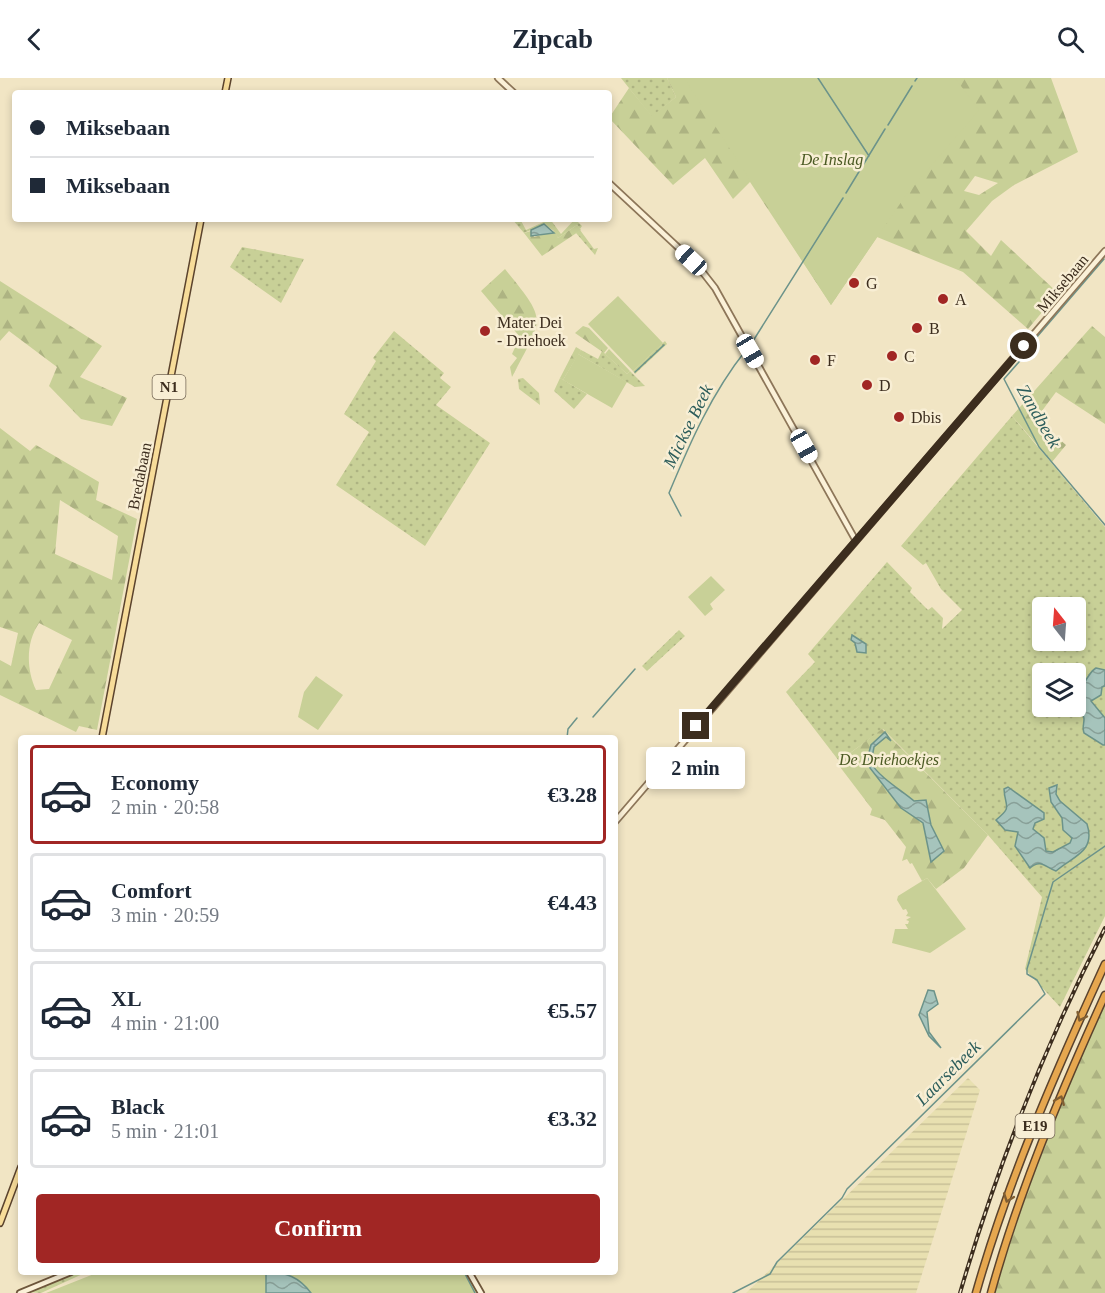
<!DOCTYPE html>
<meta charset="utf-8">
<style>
:root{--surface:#fff;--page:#f2f2f3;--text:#1f2937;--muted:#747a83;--line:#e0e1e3;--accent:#a12624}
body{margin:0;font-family:"Times New Roman",serif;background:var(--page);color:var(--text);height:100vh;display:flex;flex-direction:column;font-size:22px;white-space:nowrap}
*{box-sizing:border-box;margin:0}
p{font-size:20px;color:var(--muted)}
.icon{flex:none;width:33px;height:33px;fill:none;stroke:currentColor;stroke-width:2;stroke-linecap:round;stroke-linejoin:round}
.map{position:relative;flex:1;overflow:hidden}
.sheet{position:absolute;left:18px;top:657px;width:600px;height:540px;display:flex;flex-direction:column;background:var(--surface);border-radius:6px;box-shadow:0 3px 9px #0003}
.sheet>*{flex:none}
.guide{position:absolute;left:12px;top:12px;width:600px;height:132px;border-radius:6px;box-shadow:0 3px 9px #0003;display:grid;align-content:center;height:132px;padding:0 18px;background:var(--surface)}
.needle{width:39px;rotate:343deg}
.fabs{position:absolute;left:1032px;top:519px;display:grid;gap:12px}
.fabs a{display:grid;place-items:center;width:54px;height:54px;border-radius:6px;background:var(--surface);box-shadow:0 3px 9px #0003;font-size:30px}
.end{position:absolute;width:27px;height:27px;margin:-14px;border:8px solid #3c2d1e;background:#fff;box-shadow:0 0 0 3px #fff}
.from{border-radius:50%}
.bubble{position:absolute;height:42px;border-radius:6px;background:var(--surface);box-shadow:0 3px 9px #0003;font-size:20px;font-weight:600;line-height:42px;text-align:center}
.car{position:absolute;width:18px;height:36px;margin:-18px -9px;border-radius:8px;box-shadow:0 0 4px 2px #0007;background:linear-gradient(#fff 24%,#345 0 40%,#fff 0 76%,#345 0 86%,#fff 0)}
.guide b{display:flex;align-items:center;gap:21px;height:57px;font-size:22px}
.guide b+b{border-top:2px solid var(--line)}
.guide i{width:15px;height:15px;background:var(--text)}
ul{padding:10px 0 0;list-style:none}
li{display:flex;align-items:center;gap:18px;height:99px;margin:0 12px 9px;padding:0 6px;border:3px solid var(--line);border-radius:6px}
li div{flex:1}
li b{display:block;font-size:22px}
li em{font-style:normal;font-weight:600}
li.current{border-color:var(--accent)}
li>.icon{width:54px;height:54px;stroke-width:1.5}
.button{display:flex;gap:12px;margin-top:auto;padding:12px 18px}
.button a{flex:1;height:69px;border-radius:6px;background:var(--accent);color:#fff;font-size:24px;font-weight:600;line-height:69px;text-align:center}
header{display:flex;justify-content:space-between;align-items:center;height:78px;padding:0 18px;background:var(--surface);font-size:27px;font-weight:600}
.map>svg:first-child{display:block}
.farmland{fill:url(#farmland-rules)}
.grass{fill:url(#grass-dots);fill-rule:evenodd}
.forest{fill:url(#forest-firs);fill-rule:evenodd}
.green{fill:#c8d097}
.water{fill:url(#water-waves);stroke:#6c938a;stroke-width:1.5}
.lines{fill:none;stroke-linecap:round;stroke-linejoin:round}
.stream{stroke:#6c938a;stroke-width:1.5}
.tertiary-casing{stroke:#8d7659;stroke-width:8}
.secondary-casing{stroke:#6f573c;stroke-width:8}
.primary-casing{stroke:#5b432d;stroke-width:8}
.motorway-casing{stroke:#5b432d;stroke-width:9}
.tertiary{stroke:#fbf1d8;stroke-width:4.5}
.secondary{stroke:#fbf1d8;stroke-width:4.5}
.primary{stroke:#f7dc99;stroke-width:5}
.motorway{stroke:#e6a74f;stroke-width:6}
.rail-casing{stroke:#3c2d1e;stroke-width:4}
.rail{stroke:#f8eed4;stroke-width:1.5;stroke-dasharray:4.5;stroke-linecap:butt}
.oneway{stroke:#805e32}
.route{stroke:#3c2d1e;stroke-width:8}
.poi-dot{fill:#a12624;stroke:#f8eed4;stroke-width:2}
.labels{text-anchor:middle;stroke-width:5;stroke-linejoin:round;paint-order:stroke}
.shield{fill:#f8eed4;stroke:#746755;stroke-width:1.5}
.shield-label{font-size:15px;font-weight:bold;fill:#3c2d1e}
.park-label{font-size:16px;font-style:italic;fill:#4b5a23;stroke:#f8eed4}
.poi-label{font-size:16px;fill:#3c2d1e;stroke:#f8eed4;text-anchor:start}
.street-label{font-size:16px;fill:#3c2d1e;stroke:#f8eed4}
.water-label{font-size:18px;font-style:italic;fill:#2c5d5b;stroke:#f8eed4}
</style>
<header><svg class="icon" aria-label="back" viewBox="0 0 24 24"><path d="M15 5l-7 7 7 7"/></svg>Zipcab<svg class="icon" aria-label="search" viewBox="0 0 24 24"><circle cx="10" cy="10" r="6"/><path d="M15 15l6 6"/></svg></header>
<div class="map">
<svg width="1105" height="1215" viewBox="0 0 1105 1215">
<defs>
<pattern id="farmland-rules" width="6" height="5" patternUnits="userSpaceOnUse" patternTransform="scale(1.5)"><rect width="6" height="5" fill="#e8e0b0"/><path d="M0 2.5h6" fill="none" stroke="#c8c097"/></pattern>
<pattern id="grass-dots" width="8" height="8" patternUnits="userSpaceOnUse" patternTransform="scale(1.5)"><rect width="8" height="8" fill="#c8d097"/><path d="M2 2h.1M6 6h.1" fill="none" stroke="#adb382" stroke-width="1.8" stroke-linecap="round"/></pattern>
<pattern id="forest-firs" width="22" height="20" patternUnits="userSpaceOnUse" patternTransform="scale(1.5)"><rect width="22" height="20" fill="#c8d097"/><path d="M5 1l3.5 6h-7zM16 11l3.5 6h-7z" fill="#adb382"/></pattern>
<pattern id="water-waves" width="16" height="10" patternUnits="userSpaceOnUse" patternTransform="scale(1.5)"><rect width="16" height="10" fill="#a6c4bc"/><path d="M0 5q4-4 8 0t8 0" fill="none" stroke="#88a098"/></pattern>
</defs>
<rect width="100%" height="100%" fill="#f1e5c4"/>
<path class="farmland" d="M968,1000L980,1012L916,1215H746Z"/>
<path class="grass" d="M621,0H667L676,19L652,39Z
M512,141H520L526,152L550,141L561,156L575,141L582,148L580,151L577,147L558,160L554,153L544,146L524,155Z
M580,152L594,171L598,170L595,177L576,155Z
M242,169L304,181L281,225L230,189Z
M394,253L444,295L440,300L451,309L436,327L490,365L425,468L336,407L369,354L344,336L376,283L373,280Z
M665,263L667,266L635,296L633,293Z
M581,272L598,281L602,273L627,296L630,293L645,308L635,309L578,276Z
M523,300L539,315L540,327L519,311L518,301Z
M560,300L587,316L574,331L554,313Z
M1012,338L1105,449V838L1060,929L1025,891L1042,819L988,757L883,651L839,683L786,614L815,584L808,576L887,484L912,510L910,514L928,532L932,529L943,540L942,551L962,532L941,511L926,485L923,487L901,468ZM1042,530H1076V562H1042ZM1042,596H1076V628H1042Z
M679,552L685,558L647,593L642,588Z
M78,1194H87L41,1215L28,1214Z"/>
<path class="forest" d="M667,0H1051L1078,74L1014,107L992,123L966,153L991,178L1001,162L1058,215L1028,251L963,194L877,159L831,227L750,104L733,121L705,80L673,107L609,40L629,10L652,38L676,19ZM975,98L998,105L979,117L964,113Z
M577,147L581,152L542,178L524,155L531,153L534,159L555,153L558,160Z
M505,191C549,245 543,238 512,299L510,289L517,280L512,276L520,259L481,213Z
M0,203L102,268L80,299L127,320L112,348L81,341L49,308L57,289L9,253L0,263Z
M583,248L589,250L608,270L604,275L575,255Z
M1092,248L1105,259V346L1056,314L1036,341L1066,367L1052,384L1012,338Z
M576,269L581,272L563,302L560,300Z
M609,271L630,293L627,296L605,276Z
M0,350L30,373L36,367L99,404L96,422L137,441L97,652L79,648L76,654L0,617V582L11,588L18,555L0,549ZM60,422L118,458L112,502L55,476ZM39,545L72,562L49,611L36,612C26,591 26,564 39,545Z
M882,651L988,757L964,790L936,811L927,800L922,803L912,785L910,786L907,781L902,783L906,769L885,742L870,737L872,731L837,685Z
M1105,927V1215H995C1023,1116 1062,1020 1105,927Z"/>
<path class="green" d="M684,0H955L979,32L906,117L831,227Z
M618,218L663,265L633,293L588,246Z
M578,276L627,304L612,330L563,302Z
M711,498L725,512L710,526L713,531L705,538L688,519Z
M316,598L343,617L318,652L298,639L304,614Z
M927,800L966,851L930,875L892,865L895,851H908L905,846H908L909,843L906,842L911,839L906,838L908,835L906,831L903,832L897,822L898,818Z
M99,1194H466L478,1215H46Z"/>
<path class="water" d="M544,146L554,155L531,158V152Z
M852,557L866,566V575L857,574L855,565L851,562Z
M1096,590L1105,592V608L1102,609L1101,617L1091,623L1105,640V667H1103L1084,655C1082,649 1084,647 1084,641C1084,635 1079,633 1077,628C1075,619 1089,594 1096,590Z
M885,654L891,663L886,659L874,669L871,685C879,699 901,712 914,723L926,722L931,747L944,773L931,784L923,745L901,730L870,690L868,678L871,667Z
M1057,707L1056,716L1060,723L1087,746C1096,774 1073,778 1056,793C1046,790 1041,780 1030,790L1015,768L1018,754L1005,752L996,742C1013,728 1005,730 1004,711L1008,709L1044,735V741L1035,745L1033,751L1044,760L1046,773L1053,774L1070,765L1072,760L1063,752L1062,740L1051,724L1049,710Z
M928,912L934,913L938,926L927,934L929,954L941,970L929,958L919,937Z
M266,1194C286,1194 299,1199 311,1215H266Z"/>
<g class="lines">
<path class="stream" d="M818,0L869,78
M915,3L917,0
M888,47L912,8
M846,115L885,51
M753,263L843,120
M1035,264L1036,260L1104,181
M1032,269L1004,301L1039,369L1105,447
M635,294L664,267
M681,438L669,415C690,365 711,316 746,272
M593,639L635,591
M567,660L568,651L577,640
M464,1194L475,1215
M733,1215L770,1196L777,1184L842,1120L847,1111L1045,916L1037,902L1027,896V891L1053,804L1105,768"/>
<g class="tertiary-casing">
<path id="tertiary" d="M498,0L514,15
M609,105L697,187L715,210L856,463
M615,744L1105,173"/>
</g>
<g class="secondary-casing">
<path id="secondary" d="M469,1194L481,1215
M20,1215L71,1194"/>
</g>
<g class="primary-casing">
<path id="primary" d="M225,15L228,0
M102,660L201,141
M0,1145L21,1089"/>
</g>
<g class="motorway-casing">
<path id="motorway" d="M976,1215C1008,1102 1056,993 1105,886
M991,1215C1019,1113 1061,1014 1105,917"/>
</g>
<use href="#tertiary" class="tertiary"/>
<use href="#secondary" class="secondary"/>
<use href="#primary" class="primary"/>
<use href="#motorway" class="motorway"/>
<g class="rail-casing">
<path id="rail" d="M960,1215C997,1089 1045,967 1105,850"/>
</g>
<use href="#rail" class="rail"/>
</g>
<defs><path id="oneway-chevron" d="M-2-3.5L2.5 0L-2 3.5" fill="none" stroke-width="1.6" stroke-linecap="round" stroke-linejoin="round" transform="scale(1.5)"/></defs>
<g class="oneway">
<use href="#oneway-chevron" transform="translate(1081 939) rotate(115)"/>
<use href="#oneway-chevron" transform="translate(1060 1022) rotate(-68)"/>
<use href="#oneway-chevron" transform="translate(1008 1120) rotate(110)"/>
</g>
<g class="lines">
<path class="route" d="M696,648L1024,268"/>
</g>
<g class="poi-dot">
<circle cx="854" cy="205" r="6"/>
<circle cx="943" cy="221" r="6"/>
<circle cx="917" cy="250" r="6"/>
<circle cx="485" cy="253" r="6"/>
<circle cx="892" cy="278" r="6"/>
<circle cx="815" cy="282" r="6"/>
<circle cx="867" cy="307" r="6"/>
<circle cx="899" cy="339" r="6"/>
</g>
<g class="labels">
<g class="shield">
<rect x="152.5" y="297" width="33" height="24" rx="4.5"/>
<rect x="1015.5" y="1036" width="39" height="24" rx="4.5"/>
</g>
<g class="shield-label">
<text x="169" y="314">N1</text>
<text x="1035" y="1053">E19</text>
</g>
<g class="park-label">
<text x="832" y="87">De Inslag</text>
<text x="889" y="687">De Driehoekjes</text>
</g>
<g class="poi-label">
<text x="866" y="211">G</text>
<text x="955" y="227">A</text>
<text x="497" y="250">Mater Dei<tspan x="497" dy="18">- Driehoek</tspan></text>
<text x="929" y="256">B</text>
<text x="904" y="284">C</text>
<text x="827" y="288">F</text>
<text x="879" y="313">D</text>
<text x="911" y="345">Dbis</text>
</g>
<g class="street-label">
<text transform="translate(1062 205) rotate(-50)" y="6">Miksebaan</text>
<text transform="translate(139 398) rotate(-79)" y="6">Bredabaan</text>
</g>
<g class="water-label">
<text transform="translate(1039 338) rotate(60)" y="6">Zandbeek</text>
<text transform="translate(688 348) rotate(-64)" y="6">Mickse Beek</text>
<text transform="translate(948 995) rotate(-45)" y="6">Laarsebeek</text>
</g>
</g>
</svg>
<div class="fabs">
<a><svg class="needle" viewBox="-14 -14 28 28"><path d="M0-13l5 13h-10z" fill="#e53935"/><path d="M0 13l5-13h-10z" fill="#747a83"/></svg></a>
<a><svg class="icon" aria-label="layers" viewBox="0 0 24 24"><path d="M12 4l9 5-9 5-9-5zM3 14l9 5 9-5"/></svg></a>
</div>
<i class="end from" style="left:1024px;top:268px"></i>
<i class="end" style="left:696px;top:648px"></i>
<div class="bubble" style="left:646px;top:669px;width:99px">2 min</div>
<i class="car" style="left:691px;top:182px;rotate:313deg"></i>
<i class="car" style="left:750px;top:273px;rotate:150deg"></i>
<i class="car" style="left:804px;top:368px;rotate:151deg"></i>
<div class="guide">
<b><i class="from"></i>Miksebaan</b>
<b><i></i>Miksebaan</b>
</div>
<section class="sheet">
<ul>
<li class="current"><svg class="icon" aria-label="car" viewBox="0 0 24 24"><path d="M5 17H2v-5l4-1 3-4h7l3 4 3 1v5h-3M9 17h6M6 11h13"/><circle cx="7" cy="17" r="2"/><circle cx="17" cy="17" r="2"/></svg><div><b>Economy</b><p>2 min · 20:58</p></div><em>€3.28</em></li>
<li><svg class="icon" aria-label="car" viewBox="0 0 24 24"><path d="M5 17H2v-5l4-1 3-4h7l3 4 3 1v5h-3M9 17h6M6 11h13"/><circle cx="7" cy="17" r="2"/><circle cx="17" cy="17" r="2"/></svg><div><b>Comfort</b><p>3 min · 20:59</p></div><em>€4.43</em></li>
<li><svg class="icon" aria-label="car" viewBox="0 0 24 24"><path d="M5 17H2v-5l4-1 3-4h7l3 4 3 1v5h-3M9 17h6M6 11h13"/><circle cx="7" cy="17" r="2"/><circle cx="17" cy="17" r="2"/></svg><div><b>XL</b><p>4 min · 21:00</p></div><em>€5.57</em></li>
<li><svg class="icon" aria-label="car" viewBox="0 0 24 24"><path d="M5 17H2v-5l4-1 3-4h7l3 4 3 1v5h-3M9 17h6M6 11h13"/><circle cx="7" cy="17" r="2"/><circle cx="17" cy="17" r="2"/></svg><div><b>Black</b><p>5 min · 21:01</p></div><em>€3.32</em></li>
</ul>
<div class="button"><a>Confirm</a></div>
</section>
</div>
